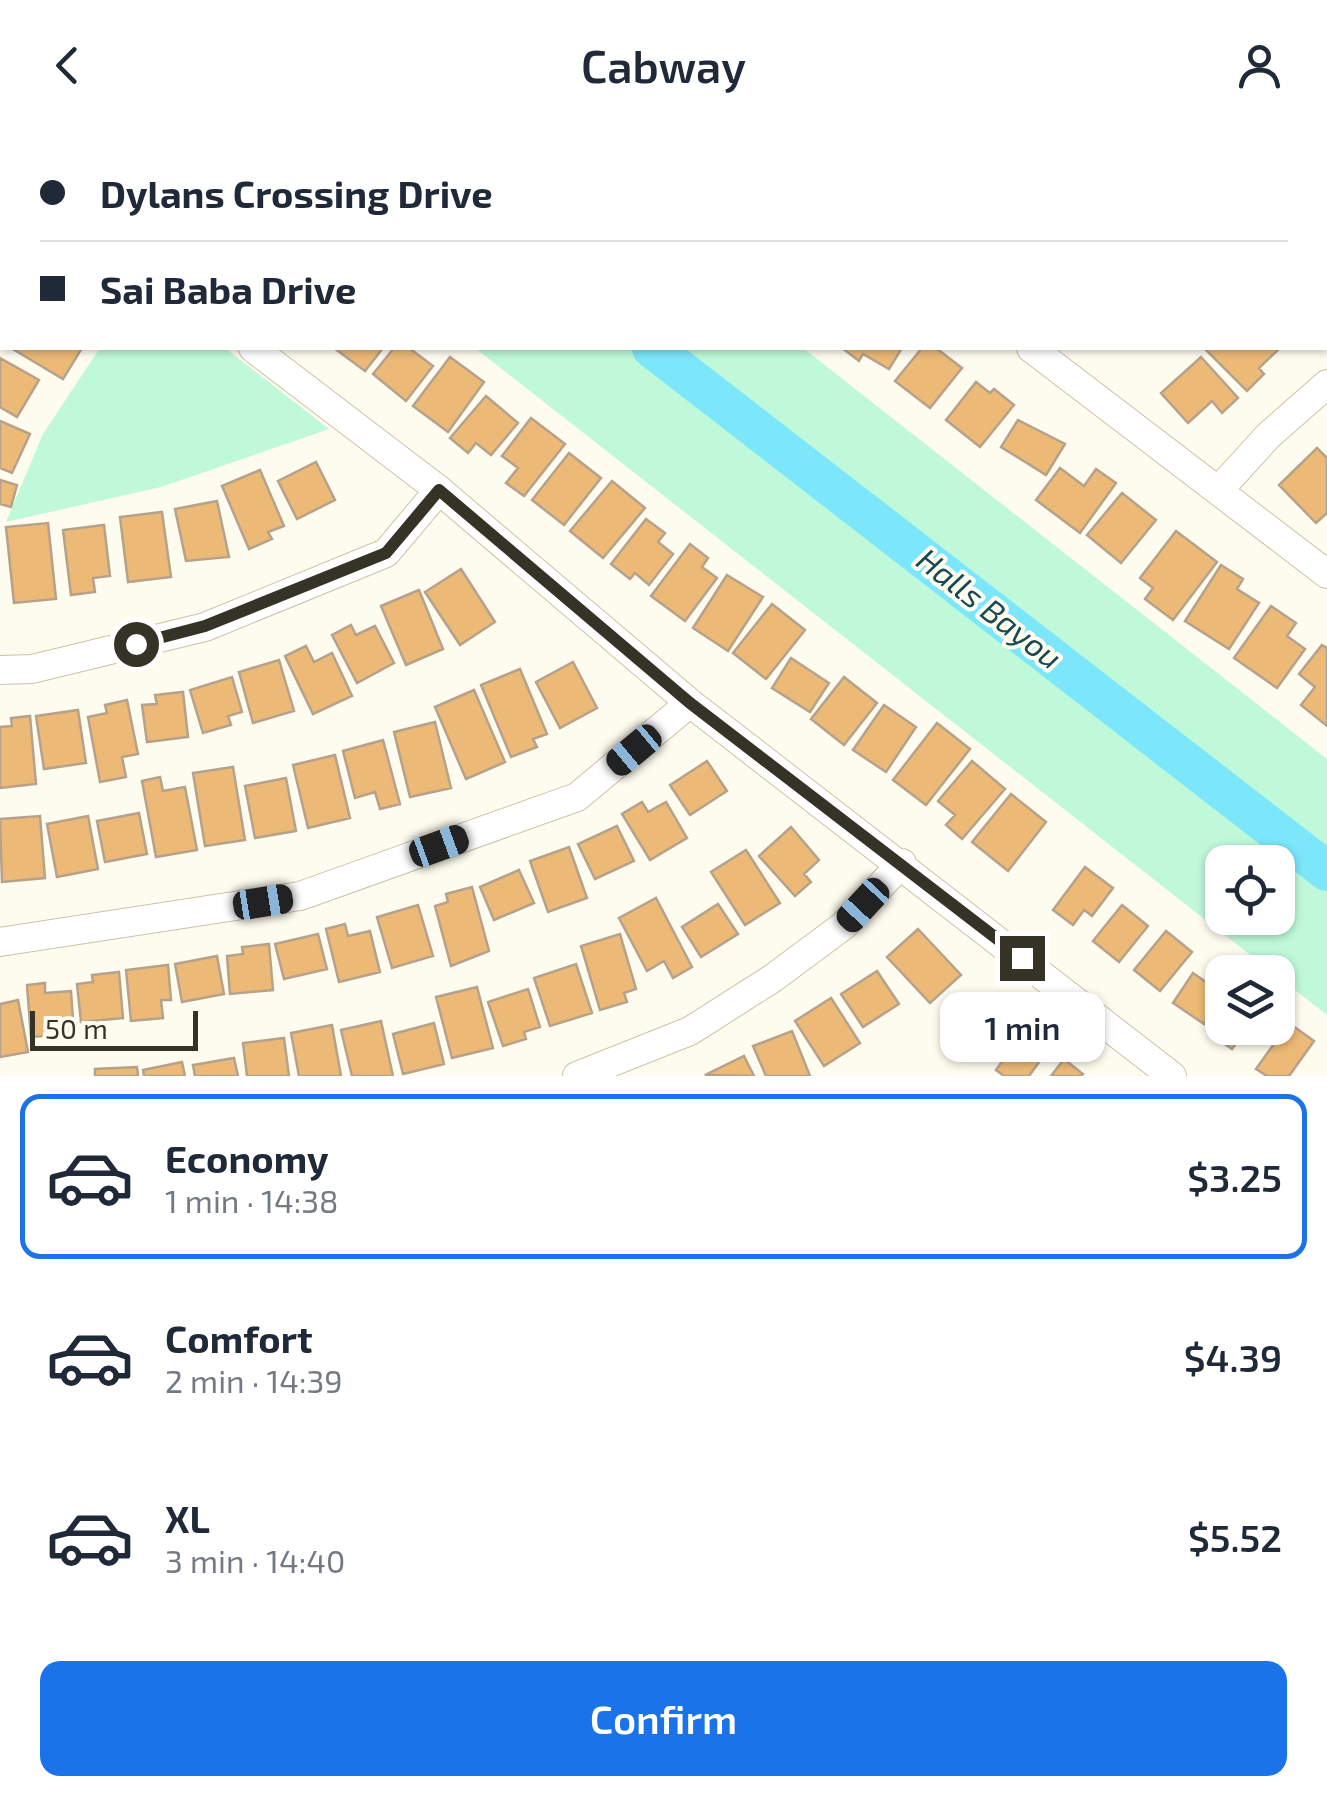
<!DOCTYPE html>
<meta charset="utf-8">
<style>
:root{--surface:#fff;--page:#f2f2f3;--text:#1f2937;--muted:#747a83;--line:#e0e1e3;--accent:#1a73e8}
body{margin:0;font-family:"Exo 2",sans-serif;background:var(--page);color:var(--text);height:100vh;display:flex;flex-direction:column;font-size:38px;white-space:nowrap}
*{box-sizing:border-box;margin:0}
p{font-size:32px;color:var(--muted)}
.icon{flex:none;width:55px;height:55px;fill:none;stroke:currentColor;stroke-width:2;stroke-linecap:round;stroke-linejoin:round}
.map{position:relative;height:946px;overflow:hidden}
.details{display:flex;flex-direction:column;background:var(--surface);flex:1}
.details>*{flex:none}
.top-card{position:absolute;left:0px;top:0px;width:1328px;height:220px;box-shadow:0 2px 8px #0004;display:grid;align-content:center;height:220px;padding:0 40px;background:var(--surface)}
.fabs{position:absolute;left:1205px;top:715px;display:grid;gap:20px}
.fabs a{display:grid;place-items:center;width:90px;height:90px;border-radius:20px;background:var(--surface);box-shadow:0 2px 8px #0004;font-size:50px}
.scale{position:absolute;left:30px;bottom:25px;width:168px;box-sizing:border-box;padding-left:10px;border:5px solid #353226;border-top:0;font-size:28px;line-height:35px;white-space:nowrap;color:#353226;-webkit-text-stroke:8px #fefbef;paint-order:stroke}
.end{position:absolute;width:45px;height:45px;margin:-22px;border:12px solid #353226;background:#fff;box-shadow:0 0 0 5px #fff}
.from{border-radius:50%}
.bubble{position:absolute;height:70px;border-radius:20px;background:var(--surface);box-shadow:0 2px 8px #0004;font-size:32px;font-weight:600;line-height:70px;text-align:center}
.car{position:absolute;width:30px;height:60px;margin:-30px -15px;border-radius:12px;box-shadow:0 0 8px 2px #0007;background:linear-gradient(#222 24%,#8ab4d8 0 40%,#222 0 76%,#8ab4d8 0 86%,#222 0)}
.top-card b{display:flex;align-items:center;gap:35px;height:95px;font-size:38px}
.top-card b+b{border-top:2px solid var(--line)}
.top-card i{width:25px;height:25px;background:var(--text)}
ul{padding:18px 0 0;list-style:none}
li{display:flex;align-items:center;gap:30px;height:165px;margin:0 20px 15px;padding:0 20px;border:5px solid transparent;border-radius:20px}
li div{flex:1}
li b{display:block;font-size:38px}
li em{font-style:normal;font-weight:600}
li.selected{border-color:var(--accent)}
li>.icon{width:90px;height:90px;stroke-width:1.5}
.action{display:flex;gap:20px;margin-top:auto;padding:20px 40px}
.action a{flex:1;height:115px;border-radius:20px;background:var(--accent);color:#fff;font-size:40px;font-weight:600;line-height:115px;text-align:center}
header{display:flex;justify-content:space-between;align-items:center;height:130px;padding:0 40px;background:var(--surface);font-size:45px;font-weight:600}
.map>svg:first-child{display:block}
.green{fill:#bff9da;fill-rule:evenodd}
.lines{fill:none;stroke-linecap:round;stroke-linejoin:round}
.river{stroke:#7ce6fa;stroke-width:40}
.building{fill:#ecb977;stroke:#b6a28a;stroke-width:2.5}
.minor-casing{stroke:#ccc3a6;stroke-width:30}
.minor{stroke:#fff;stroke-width:28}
.route{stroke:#353226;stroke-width:12}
.labels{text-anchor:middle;stroke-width:8;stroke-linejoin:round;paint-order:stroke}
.water-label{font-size:32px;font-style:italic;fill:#194952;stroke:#fefbef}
</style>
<header><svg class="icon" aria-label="back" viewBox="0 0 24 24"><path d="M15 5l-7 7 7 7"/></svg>Cabway<svg class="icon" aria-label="person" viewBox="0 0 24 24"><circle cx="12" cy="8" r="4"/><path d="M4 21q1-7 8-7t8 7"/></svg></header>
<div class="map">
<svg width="1327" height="946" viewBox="0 0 1327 946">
<rect width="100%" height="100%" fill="#fefbef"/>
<path class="green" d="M100,218H225L329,299L161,357L6,392L43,304Z
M475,218H803L1327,629V885ZM1278,732V788H1222V732Z"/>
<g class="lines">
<path class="river" d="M371,0L374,2
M652,218L1327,741"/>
</g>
<path class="building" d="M11,218H82L63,249Z
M334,218H383L365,241Z
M394,218H409L433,236L406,271L373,244Z
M842,218H902L889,239L863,224L859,231Z
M922,218H936L962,238L930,278L895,251Z
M1204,218H1280L1259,238L1264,244L1247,261Z
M450,227L484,252L448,302L413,276Z
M1201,227L1238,268L1222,283L1212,271L1188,293L1161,263Z
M0,228L39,250L17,287L0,277Z
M976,252L990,263L994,259L1014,275L980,317L946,290Z
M486,266L518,293L491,325L476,313L468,323L450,308Z
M531,288L565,314L524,366L506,353L518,338L502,326Z
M1018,290L1065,314L1046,345L1001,317Z
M0,291L30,304L12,343L0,338Z
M1317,318L1327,328V383L1316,393L1279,355Z
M569,323L601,348L564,395L532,370Z
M316,332L335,370L297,389L278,351Z
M1060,338L1084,356L1096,339L1116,353L1080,403L1036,370Z
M260,340L284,396L268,402L272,409L249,419L222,356Z
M0,350L17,355L11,377L0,374Z
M612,351L645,378L603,428L570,401Z
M1122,363L1156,390L1121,433L1087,405Z
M217,371L229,427L186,431L175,379Z
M162,382L171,447L128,452L120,387Z
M646,389L665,403L658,412L673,424L649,455L635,443L630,449L611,434Z
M48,393L56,469L14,473L6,397Z
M104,395L110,446L93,448L95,462L71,465L63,400Z
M1176,401L1217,432L1173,490L1145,469L1153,458L1140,448Z
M690,414L708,428L702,437L717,448L685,491L651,466Z
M1221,435L1243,449L1237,459L1259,473L1229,519L1185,491Z
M461,439L495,492L460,515L425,462Z
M727,445L763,467L728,521L693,498Z
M419,460L443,519L406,535L381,476Z
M772,474L805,500L766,549L733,523Z
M1271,476L1296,493L1287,506L1305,519L1277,558L1234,528Z
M351,495L356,505L375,496L394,533L357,553L332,505Z
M1322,515L1327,518V596L1301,575L1315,557L1299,544Z
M306,516L314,532L332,523L352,566L313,584L285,526Z
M791,528L829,553L810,582L772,558Z
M279,530L294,581L253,593L239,542Z
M573,532L597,578L560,598L536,552Z
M520,539L547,604L533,609L537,617L511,627L481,555Z
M232,547L242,582L228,586L231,595L203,603L190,560Z
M844,547L877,573L844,615L811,589Z
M474,560L505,632L466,649L435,577Z
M183,562L188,607L147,612L142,575L157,574L155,565Z
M127,570L138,624L122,627L126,647L100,652L88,587L107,583L105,575Z
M884,575L916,597L886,642L853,620Z
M78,580L86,633L44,639L36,586Z
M30,586L36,654L0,658V597L12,596L11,588Z
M435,592L451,658L410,667L394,602Z
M937,593L970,619L926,675L893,650Z
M383,610L400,674L380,679L375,662L355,668L343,621Z
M335,625L350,688L308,698L293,635Z
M707,631L727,661L690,685L670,655Z
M972,631L1005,659L962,709L946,695L955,685L938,671Z
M233,637L245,710L205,716L193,643Z
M160,647L163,661L185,657L197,720L156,727L142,651Z
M286,648L296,701L255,708L245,656Z
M1011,664L1046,692L1008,741L972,712Z
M642,672L648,682L666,672L687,708L650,730L622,684Z
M139,683L147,724L105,732L97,691Z
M40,686L45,748L2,752L0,689Z
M88,686L98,739L57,747L47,694Z
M617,696L634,731L595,749L578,714Z
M791,697L819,730L804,744L811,752L795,766L759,726Z
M569,717L587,768L548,782L530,731Z
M746,720L780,773L745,795L711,742Z
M1085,737L1113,758L1092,786L1084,780L1073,795L1053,780Z
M519,740L534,773L494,790L480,757Z
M472,757L489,821L451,836L435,776L448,772L446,764Z
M656,768L692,837L673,848L664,831L647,841L619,788Z
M718,774L738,804L701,827L682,797Z
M418,775L433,826L392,838L377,787Z
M1122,775L1148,796L1119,832L1093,811Z
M345,794L348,806L370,801L380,842L339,852L326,799Z
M918,799L961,845L930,873L887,827Z
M1166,801L1192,822L1160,861L1134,840Z
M318,804L327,839L284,849L275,814Z
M620,804L636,859L624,863L627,872L600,880L581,816Z
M269,814L273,860L230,864L227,826L243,824L242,817Z
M217,826L224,864L182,872L175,834Z
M576,834L592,883L550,896L534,848Z
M168,835L171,870H161L163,888L131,891L126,840Z
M877,841L899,874L863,897L841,864Z
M119,842L123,888L81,892L77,854L93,852L92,845Z
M1193,843L1222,863L1204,894L1173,873Z
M45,853V863L71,861L74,904L31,907L27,855Z
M477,857L493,918L452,928L436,867Z
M528,859L540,897L524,902L526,909L503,916L488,872Z
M980,865L1006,880L978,930L951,915Z
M831,868L860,913L824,936L795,891Z
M18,870L28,922L0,927V874Z
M381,891L393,946H352L341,900Z
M434,893L444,934L403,944L393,904Z
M1222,893V898H1262L1252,911L1243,904L1232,919L1213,906Z
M1289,893L1314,911L1289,946H1267L1256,939Z
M332,895L341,946H299L291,903Z
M792,901L810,946H766L753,916Z
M1022,903L1047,921L1029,946H1004L996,940Z
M284,908L289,946H247L243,913Z
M744,926L754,946L705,945Z
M234,928L238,946H195L193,935Z
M1064,929L1083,944L1081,946H1051Z
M182,932L185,946H144L143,940Z
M137,937L138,946H95V939Z"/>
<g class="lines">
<g class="minor-casing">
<path id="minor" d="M758,0L762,2
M102,2L104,0
M827,2L829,0
M1211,2L1214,0
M0,24L2,26
M0,141L2,137
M253,218L439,360L690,573L1172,946
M1031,218L1327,444
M1218,361L1268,306L1327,254
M0,540L32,539L205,497L386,423L439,360
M0,812L300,766L577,667L690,573
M577,946L690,901L773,848L843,796L902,733"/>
</g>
<use href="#minor" class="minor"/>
</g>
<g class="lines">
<path class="route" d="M136,514L205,496L386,423L439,360L690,573L1022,828"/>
</g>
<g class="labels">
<g class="water-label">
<text transform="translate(989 479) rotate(38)" y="11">Halls Bayou</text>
</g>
</g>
</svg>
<div class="fabs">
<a><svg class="icon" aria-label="locate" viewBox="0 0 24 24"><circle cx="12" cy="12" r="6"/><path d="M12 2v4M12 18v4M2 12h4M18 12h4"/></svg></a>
<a><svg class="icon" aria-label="layers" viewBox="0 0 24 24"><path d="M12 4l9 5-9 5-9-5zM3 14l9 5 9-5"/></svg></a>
</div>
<div class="scale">50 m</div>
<i class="end from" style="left:136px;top:514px"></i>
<i class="end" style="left:1022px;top:828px"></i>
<div class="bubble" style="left:940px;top:862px;width:165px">1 min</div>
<i class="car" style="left:634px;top:620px;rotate:230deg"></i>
<i class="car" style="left:439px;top:716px;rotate:70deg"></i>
<i class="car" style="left:263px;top:772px;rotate:81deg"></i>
<i class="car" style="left:863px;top:775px;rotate:223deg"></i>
<div class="top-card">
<b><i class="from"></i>Dylans Crossing Drive</b>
<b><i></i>Sai Baba Drive</b>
</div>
</div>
<section class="details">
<ul>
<li class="selected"><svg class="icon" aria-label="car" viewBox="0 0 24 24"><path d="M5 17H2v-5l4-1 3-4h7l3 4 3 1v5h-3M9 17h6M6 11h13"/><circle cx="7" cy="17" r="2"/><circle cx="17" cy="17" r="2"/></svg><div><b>Economy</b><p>1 min · 14:38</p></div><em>$3.25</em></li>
<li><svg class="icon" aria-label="car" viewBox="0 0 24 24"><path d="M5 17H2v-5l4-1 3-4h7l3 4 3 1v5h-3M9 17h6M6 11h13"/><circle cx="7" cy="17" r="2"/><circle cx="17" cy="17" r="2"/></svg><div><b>Comfort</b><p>2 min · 14:39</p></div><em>$4.39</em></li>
<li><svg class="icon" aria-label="car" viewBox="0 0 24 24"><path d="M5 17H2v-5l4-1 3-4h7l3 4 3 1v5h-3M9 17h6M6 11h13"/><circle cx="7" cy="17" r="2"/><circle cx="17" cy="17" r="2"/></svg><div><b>XL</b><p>3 min · 14:40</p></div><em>$5.52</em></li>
</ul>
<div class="action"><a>Confirm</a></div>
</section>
